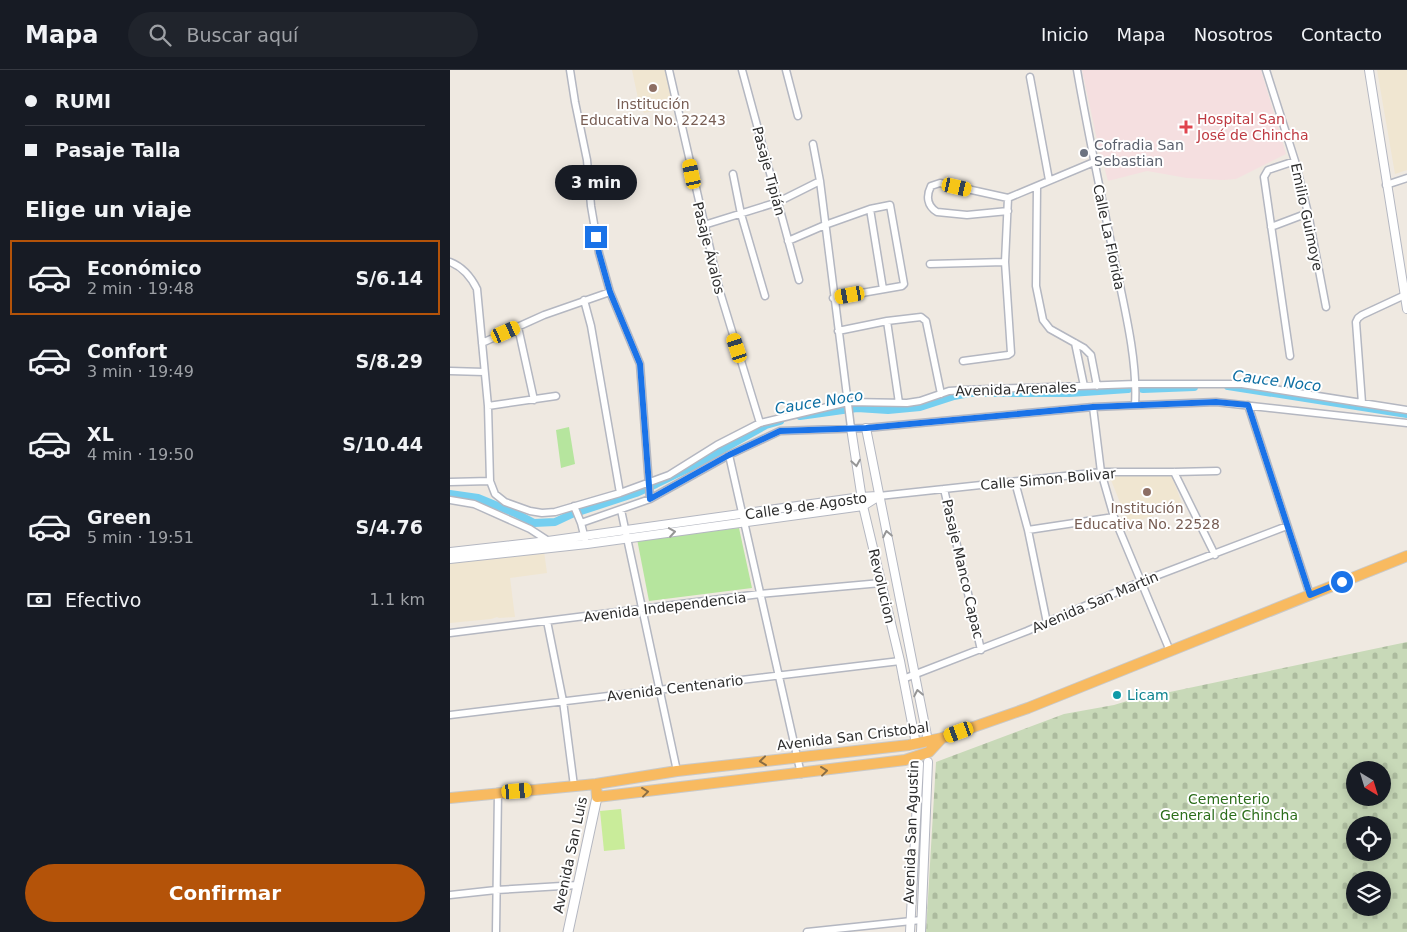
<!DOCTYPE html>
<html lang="es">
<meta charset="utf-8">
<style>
:root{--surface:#171b24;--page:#20242c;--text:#f1f3f6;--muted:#9ea1a6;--line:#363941;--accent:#b45309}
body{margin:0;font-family:"DejaVu Sans",sans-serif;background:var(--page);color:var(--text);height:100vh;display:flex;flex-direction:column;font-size:19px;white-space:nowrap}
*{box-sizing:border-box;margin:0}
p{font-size:16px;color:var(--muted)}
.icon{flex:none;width:28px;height:28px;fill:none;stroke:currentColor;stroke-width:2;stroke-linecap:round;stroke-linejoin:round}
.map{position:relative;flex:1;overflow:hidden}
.panel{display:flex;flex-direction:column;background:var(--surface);width:450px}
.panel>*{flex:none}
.banner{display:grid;align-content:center;height:110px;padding:0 25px;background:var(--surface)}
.needle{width:32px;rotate:142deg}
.fabs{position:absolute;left:896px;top:691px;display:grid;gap:10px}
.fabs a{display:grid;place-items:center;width:45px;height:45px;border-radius:50%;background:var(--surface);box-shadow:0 2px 12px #0003;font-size:25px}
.end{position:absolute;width:22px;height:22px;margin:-11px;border:6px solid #1a73e8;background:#fff;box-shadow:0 0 0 2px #fff}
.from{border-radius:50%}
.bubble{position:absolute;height:35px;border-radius:18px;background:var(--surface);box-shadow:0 2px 12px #0003;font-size:16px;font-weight:700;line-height:35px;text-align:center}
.car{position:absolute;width:15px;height:30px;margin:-15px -8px;border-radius:6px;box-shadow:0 0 4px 1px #0007;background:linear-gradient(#f5c518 24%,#345 0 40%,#f5c518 0 76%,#345 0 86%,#f5c518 0)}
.banner b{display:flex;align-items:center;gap:18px;height:48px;font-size:19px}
.banner b+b{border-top:1px solid var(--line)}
.banner i{width:12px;height:12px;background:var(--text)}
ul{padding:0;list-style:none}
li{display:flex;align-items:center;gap:15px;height:75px;margin:0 10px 8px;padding:0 15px;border:2px solid transparent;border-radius:0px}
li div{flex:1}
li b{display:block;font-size:19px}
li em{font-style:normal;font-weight:700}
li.selected{border-color:var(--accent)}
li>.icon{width:45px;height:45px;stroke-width:1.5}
h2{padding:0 25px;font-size:22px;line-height:60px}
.pay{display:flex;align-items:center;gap:12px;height:55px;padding:0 25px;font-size:19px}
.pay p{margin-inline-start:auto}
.cta{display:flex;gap:10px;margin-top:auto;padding:10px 25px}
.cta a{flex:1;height:58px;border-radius:30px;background:var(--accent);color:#fff;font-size:20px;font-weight:700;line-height:58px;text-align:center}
header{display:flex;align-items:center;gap:30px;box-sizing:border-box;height:70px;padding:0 25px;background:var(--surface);border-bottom:1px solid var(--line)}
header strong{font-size:24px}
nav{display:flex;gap:28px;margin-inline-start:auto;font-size:18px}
.search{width:350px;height:45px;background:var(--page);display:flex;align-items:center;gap:12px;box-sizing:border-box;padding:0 18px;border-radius:28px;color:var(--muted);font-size:19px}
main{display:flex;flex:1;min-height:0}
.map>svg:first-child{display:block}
.education{fill:#f0e6d1}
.medical{fill:#f5dfe0}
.cemetery{fill:url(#cemetery-stones);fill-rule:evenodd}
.park{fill:#b6e59e}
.pitch{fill:#c9ec9a}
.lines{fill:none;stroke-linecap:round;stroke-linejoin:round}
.canal{stroke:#75cff0;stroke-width:8}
.minor-casing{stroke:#b4b7c1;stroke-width:9}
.tertiary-casing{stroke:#b4b7c1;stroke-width:10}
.secondary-casing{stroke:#b4b7c1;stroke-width:11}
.trunk-casing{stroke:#c9c9c9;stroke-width:12}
.minor{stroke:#fff;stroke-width:6}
.tertiary{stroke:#fff;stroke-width:8}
.secondary{stroke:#fff;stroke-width:9}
.trunk{stroke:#f8ba60;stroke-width:10}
.oneway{stroke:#969696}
.oneway2{stroke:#896d44}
.route{stroke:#1a73e8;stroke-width:6}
.education-dot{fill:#8d6e63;stroke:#fff;stroke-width:2}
.health-dot{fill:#e0444e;stroke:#fff;stroke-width:2}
.worship-dot{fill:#6b7280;stroke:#fff;stroke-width:2}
.culture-dot{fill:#0f9aa8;stroke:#fff;stroke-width:2}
.labels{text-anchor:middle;stroke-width:4;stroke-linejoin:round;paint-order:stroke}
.education-label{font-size:14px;fill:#785e54;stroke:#fff}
.health-label{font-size:14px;fill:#be3a42;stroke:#fff;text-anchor:start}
.worship-label{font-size:14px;fill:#5b616d;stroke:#fff;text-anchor:start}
.street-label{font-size:14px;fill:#2e2e2e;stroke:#fff}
.culture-label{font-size:14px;fill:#0d838f;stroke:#fff;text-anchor:start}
.park-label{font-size:14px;fill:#2c6e1b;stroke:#fff}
.water-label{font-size:15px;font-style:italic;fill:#0d6fa3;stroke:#fff}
</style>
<header>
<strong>Mapa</strong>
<div class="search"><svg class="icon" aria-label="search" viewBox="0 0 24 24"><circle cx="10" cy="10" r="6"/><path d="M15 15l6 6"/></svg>Buscar aquí</div>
<nav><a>Inicio</a><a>Mapa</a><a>Nosotros</a><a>Contacto</a></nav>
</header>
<main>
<section class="panel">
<div class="banner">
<b><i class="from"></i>RUMI</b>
<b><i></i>Pasaje Talla</b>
</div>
<h2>Elige un viaje</h2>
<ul>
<li class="selected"><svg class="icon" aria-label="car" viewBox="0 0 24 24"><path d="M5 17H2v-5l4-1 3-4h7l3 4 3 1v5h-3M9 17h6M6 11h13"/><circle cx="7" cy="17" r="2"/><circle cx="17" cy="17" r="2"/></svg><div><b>Económico</b><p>2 min · 19:48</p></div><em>S/6.14</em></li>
<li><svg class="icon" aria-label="car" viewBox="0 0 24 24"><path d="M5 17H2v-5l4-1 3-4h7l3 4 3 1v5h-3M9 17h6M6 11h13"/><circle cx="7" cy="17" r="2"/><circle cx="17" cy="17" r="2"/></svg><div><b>Confort</b><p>3 min · 19:49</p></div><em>S/8.29</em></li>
<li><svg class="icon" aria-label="car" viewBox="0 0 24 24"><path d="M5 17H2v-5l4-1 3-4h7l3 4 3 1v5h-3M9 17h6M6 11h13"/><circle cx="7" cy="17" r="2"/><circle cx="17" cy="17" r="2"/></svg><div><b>XL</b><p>4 min · 19:50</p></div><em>S/10.44</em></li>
<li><svg class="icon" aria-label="car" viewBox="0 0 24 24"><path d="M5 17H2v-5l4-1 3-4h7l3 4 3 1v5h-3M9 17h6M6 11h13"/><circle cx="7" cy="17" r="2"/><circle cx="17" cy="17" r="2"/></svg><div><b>Green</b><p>5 min · 19:51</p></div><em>S/4.76</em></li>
</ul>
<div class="pay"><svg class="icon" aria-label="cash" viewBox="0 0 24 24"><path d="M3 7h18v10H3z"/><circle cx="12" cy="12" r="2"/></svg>Efectivo<p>1.1 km</p></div>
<div class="cta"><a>Confirmar</a></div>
</section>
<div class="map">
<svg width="957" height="862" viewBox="0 0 957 862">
<defs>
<pattern id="cemetery-stones" width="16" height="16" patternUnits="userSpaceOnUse" patternTransform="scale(1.25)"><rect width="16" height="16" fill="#c8d9b8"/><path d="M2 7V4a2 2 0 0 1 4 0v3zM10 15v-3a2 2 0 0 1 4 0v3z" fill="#acbb9e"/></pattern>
</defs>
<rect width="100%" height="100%" fill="#efe9e1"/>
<path class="education" d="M182,0H216L225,36L194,43L192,38H190Z
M927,0H957V100L945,104Z
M665,406H722L732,434L679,455L661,410Z
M94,481L97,503L60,508L65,547L49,548L47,547L41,549L0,553V491Z"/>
<path class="medical" d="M632,0H811L836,84L786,109L772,110L737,108L697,101L658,111L655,100L656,93L650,84Z"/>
<path class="cemetery" d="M957,572V862H476L486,692L614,644L664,635L677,631ZM905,700H932V728H905ZM905,755H932V782H905ZM905,810H932V838H905Z"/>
<path class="park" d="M119,357L125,394L111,398L106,360Z
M289,458L302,518L199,531L187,469Z"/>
<path class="pitch" d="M171,739L175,779L154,781L150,741Z"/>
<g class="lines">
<path class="canal" d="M778,316L957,344
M693,319L744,317
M350,346L407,338L438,340L470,337L504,326L520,323H620L678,319
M0,424L28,428L65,443L84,453L105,452L122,444L186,423L206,414L237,399L316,355L330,351"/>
<g class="minor-casing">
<path id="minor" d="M120,0L125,32L137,90L141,136L149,183L160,222L190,294L200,429
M219,0L270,222L310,353
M292,0L349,210
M336,0L348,46
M627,0C638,63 651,125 664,187C673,232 688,289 685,335
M816,0L845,91L858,143L876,237
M580,7L599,110
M363,74L370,111L401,358
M283,104L291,144L315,226
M936,115L957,108
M587,117L586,216L593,250L600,259L634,278L641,285L647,316
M420,139L433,219
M558,141L517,145L487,142C477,136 476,126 481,116L490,113L558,128L644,92
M254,155L328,132L370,111
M821,157L858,143
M338,171L375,155L420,139L440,135L454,214L452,216L383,228
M0,192C13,197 21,207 27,219L38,336L40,411
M480,194L555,192
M134,230L141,256L170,423
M437,251L449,333
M68,257L84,330
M388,261L437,251L471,247L476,251L491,324
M32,273L94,245L160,222
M625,273L634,316
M840,286L814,107L818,100L845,91
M513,291L558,285L561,283L555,192L558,128
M0,301L34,302
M912,333L906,252L908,248L912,245L955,225
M798,335L860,525
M38,336L106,326
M643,337L651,402L664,447L720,581
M279,385L351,704
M724,402L765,485
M0,412L40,411L45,424L55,432L80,441L92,443L105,442L170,423L219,405L267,375L310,353L398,332L457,333L470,331L499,321L514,320L686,314H792L957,340
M565,412L578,460L597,553
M494,419L531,580
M429,426L651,402H724L767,401
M0,430L24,434L80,459L100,472
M124,436L131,453
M171,440L227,701
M578,460L664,447
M135,469L131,453L200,429L279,385L330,361L416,358L643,337L766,332L957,353
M97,551L113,631L124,716
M0,563L310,524L431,513
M453,609L577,561L690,512L837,456
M0,645L450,591
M0,825L46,820L128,815
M46,862L48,722
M357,862L471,850"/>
</g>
<g class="tertiary-casing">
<path id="tertiary" d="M919,0L957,239
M401,358L413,436L450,591L466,674
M416,358L478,671
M0,482L98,471L411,427L427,426
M0,489L137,474L413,436L429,426
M460,862L469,694
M471,862L478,692"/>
</g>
<g class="secondary-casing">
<path id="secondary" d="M118,862L147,727"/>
</g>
<g class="trunk-casing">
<path id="trunk" d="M146,714L147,727L455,690L479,682L492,668
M0,728L146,714L227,701L459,675L492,668L578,638L957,486"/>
</g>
<use href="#minor" class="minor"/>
<use href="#tertiary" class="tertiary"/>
<use href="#secondary" class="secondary"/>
<use href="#trunk" class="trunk"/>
</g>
<defs><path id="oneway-chevron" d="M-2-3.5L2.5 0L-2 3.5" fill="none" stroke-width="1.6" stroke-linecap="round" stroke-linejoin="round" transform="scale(1.25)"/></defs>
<g class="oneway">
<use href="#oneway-chevron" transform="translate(406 393) rotate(81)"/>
<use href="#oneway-chevron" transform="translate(222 462) rotate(-8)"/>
<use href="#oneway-chevron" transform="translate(437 464) rotate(-101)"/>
<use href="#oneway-chevron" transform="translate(468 623) rotate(-101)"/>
</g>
<g class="oneway2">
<use href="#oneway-chevron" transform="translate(313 691) rotate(174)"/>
<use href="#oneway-chevron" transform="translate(374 701) rotate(-7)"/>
<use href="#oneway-chevron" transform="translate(195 722) rotate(-7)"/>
</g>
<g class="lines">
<path class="route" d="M146,167L149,183L160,222L190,294L200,429L279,385L330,361L416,358L643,337L766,332L798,335L860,525L892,512"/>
</g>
<g class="education-dot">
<circle cx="203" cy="18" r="5"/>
<circle cx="697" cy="422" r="5"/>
</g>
<path class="health-dot" d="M733.5 49.5h5v5h5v5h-5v5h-5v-5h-5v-5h5z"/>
<circle class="worship-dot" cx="634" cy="83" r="5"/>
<circle class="culture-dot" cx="667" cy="625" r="5"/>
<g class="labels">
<g class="education-label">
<text x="203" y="39">Institución<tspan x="203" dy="16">Educativa No. 22243</tspan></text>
<text x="697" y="443">Institución<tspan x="697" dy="16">Educativa No. 22528</tspan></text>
</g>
<g class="health-label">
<text x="747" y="54">Hospital San<tspan x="747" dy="16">José de Chincha</tspan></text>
</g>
<g class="worship-label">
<text x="644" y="80">Cofradia San<tspan x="644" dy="16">Sebastian</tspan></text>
</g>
<g class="street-label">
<text transform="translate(319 101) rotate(75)" y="5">Pasaje Tipián</text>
<text transform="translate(857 147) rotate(78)" y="5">Emilio Guimoye</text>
<text transform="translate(659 167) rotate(78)" y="5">Calle La Florida</text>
<text transform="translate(259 178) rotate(76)" y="5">Pasaje Ávalos</text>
<text transform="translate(566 319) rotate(-2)" y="5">Avenida Arenales</text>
<text transform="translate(598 409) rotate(-5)" y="5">Calle Simon Bolivar</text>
<text transform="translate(356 436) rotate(-8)" y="5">Calle 9 de Agosto</text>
<text transform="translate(513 499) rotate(77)" y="5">Pasaje Manco Capac</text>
<text transform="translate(432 516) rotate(77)" y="5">Revolucion</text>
<text transform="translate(645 532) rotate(-23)" y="5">Avenida San Martin</text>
<text transform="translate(215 537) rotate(-7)" y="5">Avenida Independencia</text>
<text transform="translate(225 618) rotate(-7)" y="5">Avenida Centenario</text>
<text transform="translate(403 666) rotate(-7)" y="5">Avenida San Cristobal</text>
<text transform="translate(461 762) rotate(-88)" y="5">Avenida San Agustin</text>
<text transform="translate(120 785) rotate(-78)" y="5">Avenida San Luis</text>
</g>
<g class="culture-label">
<text x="677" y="630">Licam</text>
</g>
<g class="park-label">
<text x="779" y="734">Cementerio<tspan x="779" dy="16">General de Chincha</tspan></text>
</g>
<g class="water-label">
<text transform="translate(827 311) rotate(7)" y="5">Cauce Noco</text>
<text transform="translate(369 332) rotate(-9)" y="5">Cauce Noco</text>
</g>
</g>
</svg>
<div class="fabs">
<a><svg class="needle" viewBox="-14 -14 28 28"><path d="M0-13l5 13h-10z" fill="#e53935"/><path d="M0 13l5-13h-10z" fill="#9ea1a6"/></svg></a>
<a><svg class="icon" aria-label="locate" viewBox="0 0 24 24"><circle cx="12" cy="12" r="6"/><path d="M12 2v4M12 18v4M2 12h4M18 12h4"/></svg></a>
<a><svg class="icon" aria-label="layers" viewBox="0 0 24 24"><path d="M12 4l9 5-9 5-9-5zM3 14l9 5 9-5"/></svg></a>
</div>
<i class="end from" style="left:892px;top:512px"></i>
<i class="end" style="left:146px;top:167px"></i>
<div class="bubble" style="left:105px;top:95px;width:82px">3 min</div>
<i class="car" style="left:242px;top:104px;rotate:348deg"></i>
<i class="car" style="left:507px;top:117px;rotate:103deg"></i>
<i class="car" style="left:400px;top:225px;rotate:260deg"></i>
<i class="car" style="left:56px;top:262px;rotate:66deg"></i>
<i class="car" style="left:287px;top:278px;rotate:342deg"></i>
<i class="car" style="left:509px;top:662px;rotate:250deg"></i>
<i class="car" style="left:67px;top:721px;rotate:85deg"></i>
</div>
</main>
